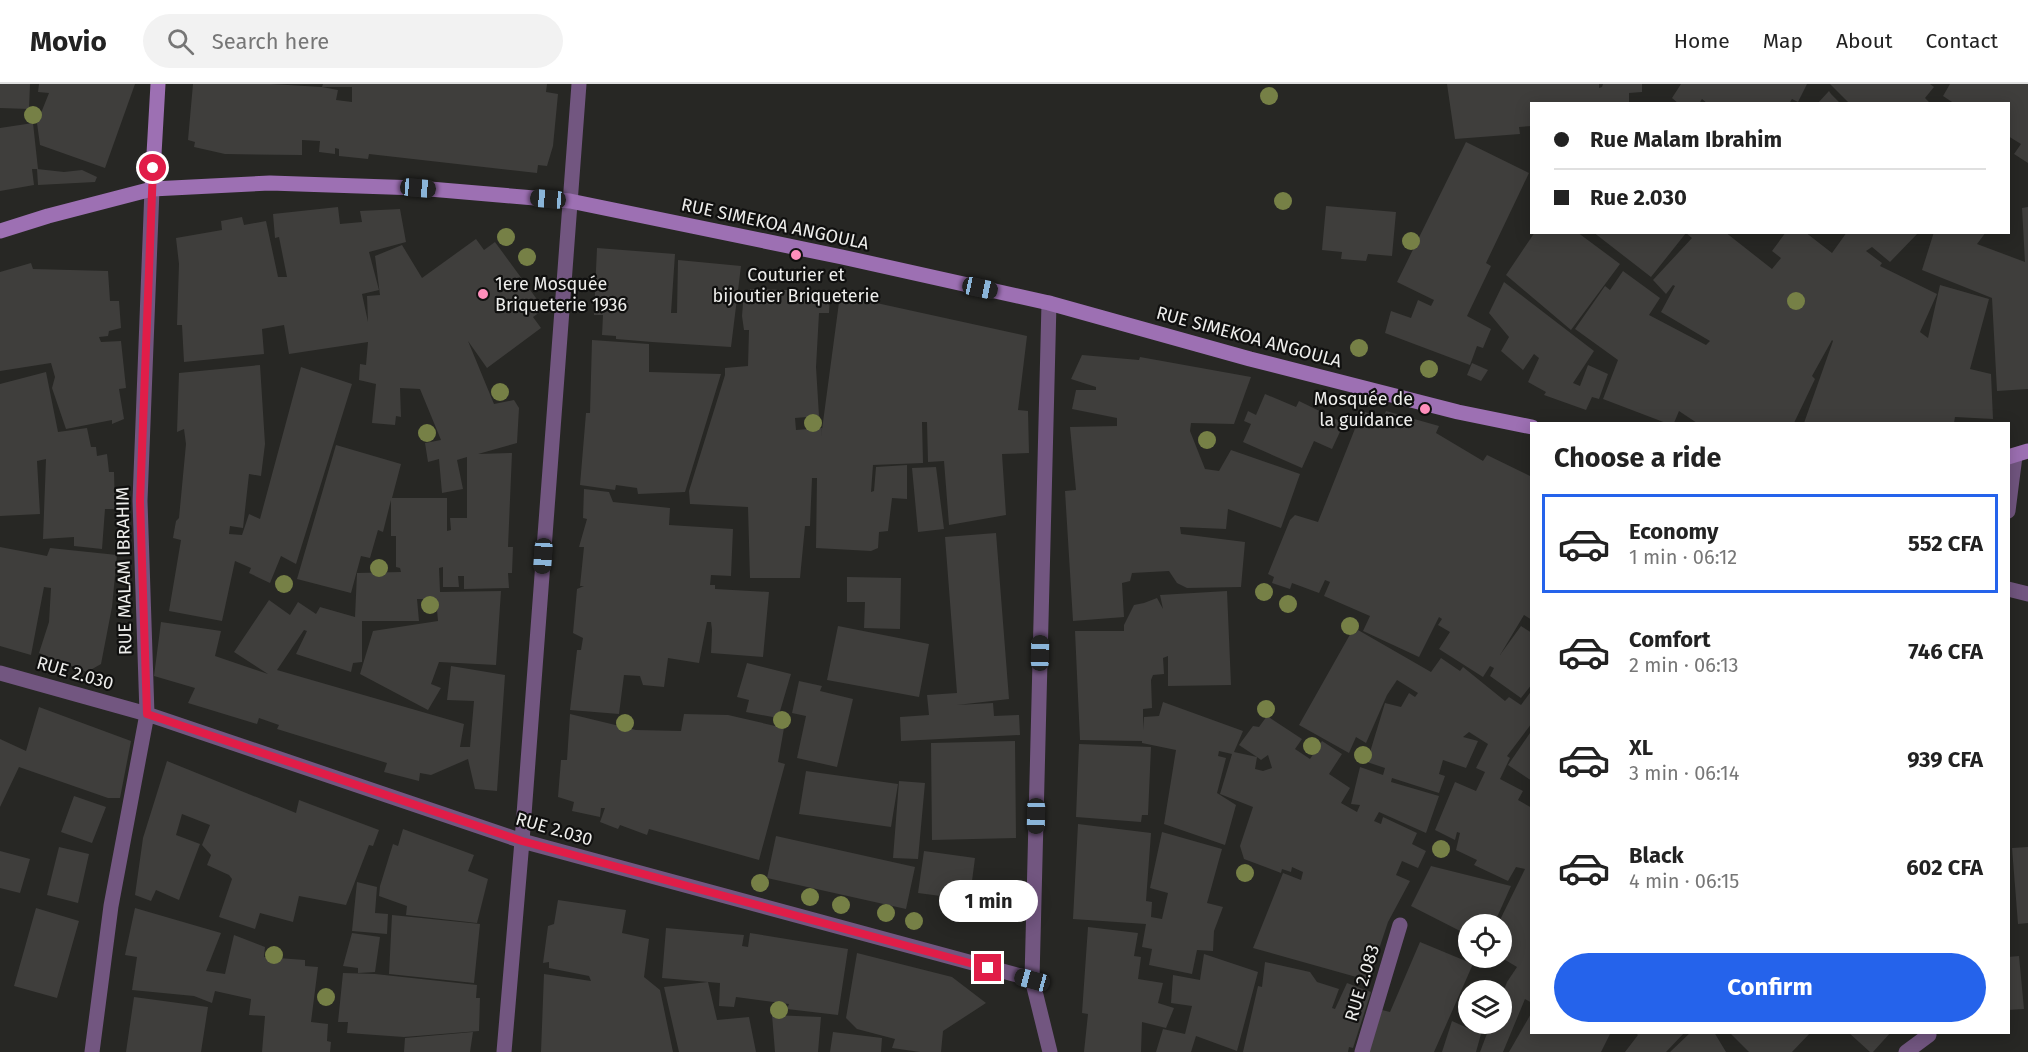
<!DOCTYPE html>
<meta charset="utf-8">
<style>
:root{--surface:#fff;--page:#f2f2f2;--text:#222;--muted:#767676;--line:#e0e0e0;--accent:#2563eb}
body{margin:0;font-family:"Fira Sans",sans-serif;background:var(--page);color:var(--text);height:100vh;display:flex;flex-direction:column;font-size:22px;white-space:nowrap}
*{box-sizing:border-box;margin:0}
p{font-size:20px;color:var(--muted)}
.icon{flex:none;width:33px;height:33px;fill:none;stroke:currentColor;stroke-width:2;stroke-linecap:round;stroke-linejoin:round}
.map{position:relative;flex:1;overflow:hidden}
.side{position:absolute;left:1530px;top:338px;width:480px;height:612px;display:flex;flex-direction:column;background:var(--surface);border-radius:0px;box-shadow:0 3px 15px #0003}
.side>*{flex:none}
.top-card{position:absolute;left:1530px;top:18px;width:480px;height:132px;border-radius:0px;box-shadow:0 3px 15px #0003;display:grid;align-content:center;height:132px;padding:0 24px;background:var(--surface)}
.controls{position:absolute;left:1458px;top:830px;display:grid;gap:12px}
.controls a{display:grid;place-items:center;width:54px;height:54px;border-radius:50%;background:var(--surface);box-shadow:0 3px 15px #0003;font-size:30px}
.end{position:absolute;width:27px;height:27px;margin:-14px;border:8px solid #e11d48;background:#fff;box-shadow:0 0 0 3px #fff}
.from{border-radius:50%}
.bubble{position:absolute;height:42px;border-radius:21px;background:var(--surface);box-shadow:0 3px 15px #0003;font-size:20px;font-weight:700;line-height:42px;text-align:center}
.car{position:absolute;width:18px;height:36px;margin:-18px -9px;border-radius:8px;box-shadow:0 0 4px 2px #0007;background:linear-gradient(#222 24%,#8ab4d8 0 40%,#222 0 76%,#8ab4d8 0 86%,#222 0)}
.top-card b{display:flex;align-items:center;gap:21px;height:57px;font-size:22px}
.top-card b+b{border-top:2px solid var(--line)}
.top-card i{width:15px;height:15px;background:var(--text)}
ul{padding:0;list-style:none}
li{display:flex;align-items:center;gap:18px;height:99px;margin:0 12px 9px;padding:0 12px;border:3px solid transparent;border-radius:0px}
li div{flex:1}
li b{display:block;font-size:22px}
li em{font-style:normal;font-weight:700}
li.current{border-color:var(--accent)}
li>.icon{width:54px;height:54px;stroke-width:1.5}
h2{padding:0 24px;font-size:27px;line-height:72px}
.action{display:flex;gap:12px;margin-top:auto;padding:12px 24px}
.action a{flex:1;height:69px;border-radius:36px;background:var(--accent);color:#fff;font-size:24px;font-weight:700;line-height:69px;text-align:center}
header{display:flex;align-items:center;gap:36px;box-sizing:border-box;height:84px;padding:0 30px;background:var(--surface);border-bottom:2px solid var(--line)}
header strong{font-size:28px}
nav{display:flex;gap:33px;margin-inline-start:auto;font-size:21px}
.search{width:420px;height:54px;background:var(--page);display:flex;align-items:center;gap:15px;box-sizing:border-box;padding:0 21px;border-radius:33px;color:var(--muted);font-size:22px}
.map>svg:first-child{display:block}
.building{fill:#3f3e3c;fill-rule:evenodd}
.lines{fill:none;stroke-linecap:round;stroke-linejoin:round}
.street{stroke:#725680;stroke-width:15}
.secondary{stroke:#9d70b3;stroke-width:15}
.tree{fill:#768046}
.route{stroke:#e11d48;stroke-width:8}
.poi-dot{fill:#ff8ebb;stroke:#10100f;stroke-width:2}
.labels{text-anchor:middle;stroke-width:4.5;stroke-linejoin:round;paint-order:stroke}
.street-label{font-size:18px;fill:#ededeb;stroke:#10100f}
.poi-label{font-size:18px;fill:#ededeb;stroke:#10100f}
</style>
<header>
<strong>Movio</strong>
<div class="search"><svg class="icon" aria-label="search" viewBox="0 0 24 24"><circle cx="10" cy="10" r="6"/><path d="M15 15l6 6"/></svg>Search here</div>
<nav><a>Home</a><a>Map</a><a>About</a><a>Contact</a></nav>
</header>
<div class="map">
<svg width="2028" height="968" viewBox="0 0 2028 968">
<rect width="100%" height="100%" fill="#272724"/>
<path class="building" d="M0,0H30L29,25L0,24Z
M39,0H135L105,84L40,61L37,39L49,9L38,8Z
M193,0H271L322,3L338,6L336,16L352,18V3H322L323,0H547L546,8L558,10L553,62L547,82L538,81L537,89L369,70L368,75L339,72V65L335,64V70L319,68L320,57L302,56V71L225,70L194,63L195,58L188,56Z
M1447,0H1599V4L1602,3L1603,0H1642V8L1629,9V20H1532V42L1519,43L1520,50L1455,55Z
M1681,0H1807L1798,18L1792,15L1789,20H1708L1702,15L1699,20H1679L1672,14Z
M1830,0H1930L1934,3L1925,14L1931,20H1850Z
M1950,0H2028V79L2014,70L2021,60L2008,52V20H1955L1943,12Z
M1829,7L1831,10L1841,20H1817Z
M33,39L38,85H32L34,101L0,107V44Z
M1466,58L1529,89L1486,179L1491,182L1467,232L1491,245L1483,264L1477,262L1470,281L1385,249L1391,227L1411,234L1418,216L1431,222L1434,216L1397,198Z
M37,85L64,88L82,86L97,93L95,98L38,101Z
M1326,122L1396,128L1392,172L1368,170L1366,177L1341,175L1342,168L1322,166Z
M338,123L340,140L362,138L360,127L400,125L406,158L369,168L379,206L362,210L368,238L367,212L380,211L375,172L402,161L422,194L476,155L484,166L495,158L544,225L533,233L541,244L487,284L468,257L494,320L514,316L519,324L517,359L478,370L512,369L508,463H513L512,489H508L509,504L464,505V492H458L459,503H443V483L439,484L440,508L501,507L496,581L439,578L431,600L441,604L428,626L360,590L373,547L438,537L436,515H417L419,537H362V578L353,579L351,588L296,570L307,547L304,546L277,586L464,640L460,663H470L474,617L447,616L451,582L505,591L497,707L475,705L468,675L431,691L420,689L419,697L384,688L387,679L277,645L279,641L259,634L257,640L188,619L195,604L154,592L161,538L221,547L215,572L268,590L234,568L269,516L290,531L298,518L316,530L320,523L355,533L357,489L401,488L400,484L396,483V452H391V416L383,448L378,446L370,474L361,472L351,509L297,495L336,361L401,380L392,414H447V447L451,446L450,434H467V373L457,376L463,405L442,409L439,375L428,378L425,359L441,356L420,305L400,304L401,333L396,332L395,341L372,339L376,300L359,296L360,280L366,281L368,258L289,270L284,241L262,245L264,270L184,278L182,241H177L179,180L176,154L222,146L221,137L242,133L244,141L266,137L278,193H287L279,153L275,154L273,130Z
M2028,123V305L1997,307L1992,214L1922,186L1934,148H1986L1977,160L2025,178L2022,124Z
M1535,148H1577L1620,180L1571,246L1506,191Z
M1593,148H1725L1772,185L1781,174L1772,167L1786,148H1805L1832,169L1847,148H1919L1890,178L1872,163L1866,167L1882,179L1880,182L1937,210L1920,248L1928,254L1940,201L1989,215L1970,285L1991,290L1993,335L1955,333L1954,339H1804L1833,257L1832,256L1812,292L1815,295L1794,339H1697L1679,327L1674,339H1666L1603,315L1618,276L1575,245L1605,202L1610,206L1623,187L1660,214L1649,231L1706,261L1710,257L1661,228L1675,202L1673,201L1666,210L1653,196L1692,154L1686,149L1651,193Z
M597,164L675,170L671,229H677L678,176L741,182L731,263L652,258L616,255V252L602,251L603,231H594Z
M31,179L33,185L108,187L110,217H119L121,244L109,247L108,252L99,253L101,258L121,257L126,304L119,305L124,335L112,340V336L66,345L52,304L55,293L51,279L0,287V188Z
M1504,198L1594,267L1573,299L1580,302L1588,281L1608,290L1599,315L1592,313L1586,326L1544,311L1546,308L1528,298L1539,274L1534,270L1523,286L1501,267L1509,253L1489,229Z
M750,205L819,207V211L830,212L829,229H819L816,283L819,332L795,334L796,346L822,344L821,353L840,211L1027,252L1018,326L1028,327L1029,369L1002,370L1006,431L949,441L944,377L928,378L927,338H922L923,379L873,381L871,408L874,407L876,383L907,381V415L892,414L888,447L879,448L878,464L871,467L816,464L817,394H812L810,442H805L800,494H750L748,423L690,420L689,407L725,291V284L748,282L749,246H744L742,232L744,207L750,208Z
M592,256L649,260V288L721,290L685,408L638,410L637,404L616,401L615,406L580,401L586,329H590Z
M1082,271L1139,276L1140,273L1251,293L1234,340L1191,339L1190,347L1205,385L1219,387L1231,366L1300,390L1281,444L1228,425L1226,445L1180,443L1181,450L1245,458L1241,503L1187,504L1177,499L1169,487L1132,489L1130,497L1122,499L1124,533L1073,537L1065,407L1076,406L1070,343L1117,342V334L1072,325L1076,306H1096V303L1071,295Z
M1472,279L1488,286L1481,297L1467,291Z
M260,281L265,360L261,392L249,390L243,444L230,442L229,450L242,451L249,430L260,435L301,283L352,300L296,480L281,472L270,499L249,489L251,484L235,477L222,537L169,527L181,456L173,454L176,437L179,434L186,360L184,345L177,348L179,289Z
M46,288L58,348L87,344L91,363H96L97,372L107,370L109,388H114L115,425H105L102,465L74,462V453L43,455L46,375L37,377L40,430L0,432V300Z
M1265,310L1296,323L1299,317L1344,339L1332,365L1314,357L1302,384L1243,358L1251,340L1244,337L1248,327L1256,331Z
M1362,327L1383,334L1386,327L1439,342L1436,349L1483,377L1487,371L1532,393V536L1524,531L1500,571L1521,542L1532,549V600L1521,614L1490,592L1494,584L1490,582L1483,593L1439,565L1450,548L1438,541L1442,535L1439,533L1419,573L1363,547L1370,532L1324,512L1330,498L1325,496L1319,509L1292,499L1290,505L1272,499L1274,493L1268,490L1290,436L1295,431L1318,438Z
M936,383L944,445L918,448L912,384Z
M584,405L609,408L613,418L670,424L669,441L733,445L731,492L711,491L710,501H715V505L769,508L763,573L711,569L712,546L711,538H707L699,579L668,574L664,603L643,601L640,592L624,591L619,630L570,626L577,566H581L583,554L573,549L577,505L584,502H580L584,463H579L587,435L583,434Z
M996,449L1009,615L957,621L993,619L994,632L1019,631L1020,651L901,657L900,633L929,631L927,611L957,609L945,453Z
M0,463L47,472L50,464L117,471L112,523L101,580L87,588L39,569L49,538L51,504L44,503L31,571L0,562Z
M847,493L901,494L900,545L864,544L865,518H847Z
M1227,507L1231,601L1168,602V572L1163,574L1164,590L1153,591L1151,596L1152,624L1143,625V646L1144,633L1159,632L1163,618L1243,647L1234,668L1257,673L1239,661L1253,642L1259,643L1267,632L1302,655L1295,665L1310,675L1322,657L1342,670L1329,690L1350,704L1341,719L1357,728L1360,721L1351,720L1360,683L1383,691L1385,684L1367,678L1385,619L1401,623L1409,609L1415,613L1418,609L1397,596L1387,611L1366,659L1356,653L1349,669L1299,641L1352,547L1356,549L1358,546L1431,588L1441,574L1460,587L1463,583L1505,617L1509,613L1521,621L1532,606V639L1507,672L1510,674L1500,695L1523,707L1518,716L1532,724V919L1525,915L1503,968H1480L1491,939H1502V911L1507,898L1517,883L1502,874V840H1498L1525,785L1516,783L1508,797L1474,781L1477,776L1456,766L1460,749L1457,748L1455,756L1435,746L1455,698L1476,707L1485,688L1476,684L1488,660L1469,648L1463,653L1478,657L1466,684L1443,676L1439,690L1445,692L1439,709L1392,694L1391,698L1439,712L1426,749L1379,728L1374,737L1381,740L1383,733L1417,749L1412,760L1426,767L1418,784L1402,777L1396,791L1410,797L1388,838L1375,877L1367,874L1366,877L1373,880L1367,896L1253,864L1283,789L1301,796L1303,788L1292,783L1291,788L1282,785L1281,789L1244,775L1240,762L1253,723L1220,710L1232,670L1219,667L1218,672L1226,674L1217,709L1236,721L1225,761L1164,740L1176,666L1142,659V657L1080,656L1075,547H1124V541L1134,521L1144,519L1157,514L1163,525L1160,511ZM1268,671L1272,684L1263,687L1255,685L1257,673L1261,676Z
M838,542L929,560L919,613L827,596Z
M747,579L791,590L778,634L746,628L749,616L737,613Z
M799,597L822,602L820,607L853,615L837,683L797,674L806,632L792,629Z
M39,623L131,657L120,714H108L19,683L0,723V655L26,667Z
M570,630L636,646L681,647L684,630L728,631L784,644L778,678L785,680L759,776L649,745L647,751L620,741L618,745L600,738L605,724H601L600,733L572,727L574,718L558,713L561,676H567Z
M1532,646V697L1508,681Z
M1015,657L1016,754L932,756L931,659Z
M1079,660L1151,663L1148,731H1142L1141,738L1076,733Z
M167,677L296,729L299,716L379,746L373,762L369,761L346,821L299,812L293,838L260,829L255,845L219,833L232,795L229,791L207,781L211,771L202,761L210,741L182,730L176,751L200,760L179,816L156,806L151,817L135,811L143,754Z
M806,687L898,700L891,743L799,730Z
M899,697L925,699L918,775L893,774Z
M74,712L106,723L92,759L61,748Z
M1078,740L1151,749L1146,817L1152,818L1151,833L1162,835L1168,809L1150,804L1162,748L1222,765L1207,819L1223,823L1214,847L1213,867L1197,866L1192,890L1149,881L1152,865L1142,863L1146,840L1073,835Z
M403,745L474,771L468,787L488,795L477,839L406,831L407,822L379,812L380,802L393,760L398,762Z
M776,752L915,783L906,825L767,794Z
M59,763L89,770L78,819L47,811Z
M2028,763V839L2018,840L2012,764Z
M0,767L30,775L20,809L0,804Z
M924,767L975,774L972,797L1003,801L1001,820L918,809Z
M1431,782L1511,802L1494,840H1468V851L1411,822Z
M357,798L377,803L375,829L388,830L387,850L352,847Z
M558,816L626,826L622,849L649,855L644,893L660,906L673,968H541L544,890L591,897L589,892L549,884V878L543,879L548,842L554,840Z
M36,824L79,837L57,914L14,902Z
M135,824L221,849L206,887L225,890L234,851L265,863L264,873L305,876V882L318,883L311,938L328,940L327,957L331,958L330,968H262L265,932L249,931L251,915L215,907L212,919L194,912L132,906L137,873L125,871Z
M392,831L480,840L474,899L389,890Z
M1088,843L1138,849L1134,872L1141,873L1138,895L1163,899L1158,919L1174,924L1166,944L1142,938L1141,968H1084L1088,930L1082,929Z
M666,844L744,851L742,862L748,863L750,849L848,865L838,931L787,925L789,920L736,913L734,923L719,922L720,899L662,894Z
M352,849L380,853L375,888L358,889V884L343,882Z
M1420,858L1473,880L1434,968H1369L1382,926L1390,928Z
M857,869L952,893L986,919L943,947L941,968H920L892,964L895,955L857,945L846,934Z
M1204,870L1258,888L1237,967L1196,952L1191,968H1156L1163,945L1185,950L1192,922L1171,919L1173,891L1200,896Z
M2019,872L2024,925L2008,926V873Z
M1265,878L1310,888L1317,898L1339,905L1332,924L1335,925L1347,899L1371,908L1353,964L1349,963L1348,968H1243L1258,902L1262,903Z
M343,889L375,890L477,901L476,914H480L479,947L404,953L347,949L348,938H338Z
M708,898L717,936L749,933L756,968H679L664,903Z
M134,913L208,923L201,968H126Z
M1532,928V948H1611L1601,968H1509Z
M772,931L821,933L818,968H775Z
M1452,937L1481,950L1476,968H1442Z
M473,948L470,968H404L405,954Z
M833,948L882,954L881,968H830Z
M1634,948H1685L1666,968H1625L1638,951Z
M1691,948H1714L1726,968H1670Z
M1729,948H1811L1792,968H1749Z
M1848,948H1891L1873,968H1870Z"/>
<g class="lines">
<path class="street" d="M2008,427L2015,372
M2008,505L2028,510
M0,589L147,630L522,757L1032,895L1050,968
M1032,895L1049,219
M92,968L111,822L147,630L140,417L152,105
M504,968L522,757L579,0
M1362,968L1400,841
M1906,968L1929,951"/>
<path class="secondary" d="M152,105L158,0
M0,147L48,132L152,105L270,99L418,104L570,117L842,173L1049,219L1250,275L1458,328L1532,343
M2008,373L2028,367"/>
</g>
<g class="tree">
<circle cx="1269" cy="12" r="9"/>
<circle cx="33" cy="31" r="9"/>
<circle cx="1283" cy="117" r="9"/>
<circle cx="506" cy="153" r="9"/>
<circle cx="1411" cy="157" r="9"/>
<circle cx="527" cy="173" r="9"/>
<circle cx="1796" cy="217" r="9"/>
<circle cx="1359" cy="264" r="9"/>
<circle cx="1429" cy="285" r="9"/>
<circle cx="500" cy="308" r="9"/>
<circle cx="813" cy="339" r="9"/>
<circle cx="427" cy="349" r="9"/>
<circle cx="1207" cy="356" r="9"/>
<circle cx="379" cy="484" r="9"/>
<circle cx="284" cy="500" r="9"/>
<circle cx="1264" cy="508" r="9"/>
<circle cx="1288" cy="520" r="9"/>
<circle cx="430" cy="521" r="9"/>
<circle cx="1350" cy="542" r="9"/>
<circle cx="1266" cy="625" r="9"/>
<circle cx="782" cy="636" r="9"/>
<circle cx="625" cy="639" r="9"/>
<circle cx="1312" cy="662" r="9"/>
<circle cx="1363" cy="671" r="9"/>
<circle cx="1441" cy="765" r="9"/>
<circle cx="1245" cy="789" r="9"/>
<circle cx="760" cy="799" r="9"/>
<circle cx="810" cy="813" r="9"/>
<circle cx="841" cy="821" r="9"/>
<circle cx="886" cy="829" r="9"/>
<circle cx="914" cy="837" r="9"/>
<circle cx="274" cy="871" r="9"/>
<circle cx="326" cy="913" r="9"/>
<circle cx="779" cy="926" r="9"/>
</g>
<g class="lines">
<path class="route" d="M153,84L140,417L147,630L522,757L988,884"/>
</g>
<g class="poi-dot">
<circle cx="796" cy="171" r="6"/>
<circle cx="483" cy="210" r="6"/>
<circle cx="1425" cy="325" r="6"/>
</g>
<g class="labels">
<g class="street-label">
<text transform="translate(775 140) rotate(12)" y="6">RUE SIMEKOA ANGOULA</text>
<text transform="translate(1249 253) rotate(15)" y="6">RUE SIMEKOA ANGOULA</text>
<text transform="translate(124 487) rotate(-91)" y="6">RUE MALAM IBRAHIM</text>
<text transform="translate(75 589) rotate(16)" y="6">RUE 2.030</text>
<text transform="translate(554 745) rotate(16)" y="6">RUE 2.030</text>
<text transform="translate(1362 899) rotate(-73)" y="6">RUE 2.083</text>
</g>
<g class="poi-label">
<text x="796" y="197">Couturier et<tspan x="796" dy="21">bijoutier Briqueterie</tspan></text>
<text x="495" y="206" text-anchor="start">1ere Mosquée<tspan x="495" dy="21">Briqueterie 1936</tspan></text>
<text x="1413" y="321" text-anchor="end">Mosquée de<tspan x="1413" dy="21">la guidance</tspan></text>
</g>
</g>
</svg>
<div class="controls">
<a><svg class="icon" aria-label="locate" viewBox="0 0 24 24"><circle cx="12" cy="12" r="6"/><path d="M12 2v4M12 18v4M2 12h4M18 12h4"/></svg></a>
<a><svg class="icon" aria-label="layers" viewBox="0 0 24 24"><path d="M12 4l9 5-9 5-9-5zM3 14l9 5 9-5"/></svg></a>
</div>
<i class="end from" style="left:153px;top:84px"></i>
<i class="end" style="left:988px;top:884px"></i>
<div class="bubble" style="left:939px;top:796px;width:99px">1 min</div>
<i class="car" style="left:418px;top:104px;rotate:95deg"></i>
<i class="car" style="left:548px;top:115px;rotate:275deg"></i>
<i class="car" style="left:980px;top:204px;rotate:102deg"></i>
<i class="car" style="left:543px;top:472px;rotate:184deg"></i>
<i class="car" style="left:1040px;top:569px;rotate:1deg"></i>
<i class="car" style="left:1036px;top:732px;rotate:181deg"></i>
<i class="car" style="left:1032px;top:896px;rotate:285deg"></i>
<div class="top-card">
<b><i class="from"></i>Rue Malam Ibrahim</b>
<b><i></i>Rue 2.030</b>
</div>
<section class="side">
<h2>Choose a ride</h2>
<ul>
<li class="current"><svg class="icon" aria-label="car" viewBox="0 0 24 24"><path d="M5 17H2v-5l4-1 3-4h7l3 4 3 1v5h-3M9 17h6M6 11h13"/><circle cx="7" cy="17" r="2"/><circle cx="17" cy="17" r="2"/></svg><div><b>Economy</b><p>1 min · 06:12</p></div><em>552 CFA</em></li>
<li><svg class="icon" aria-label="car" viewBox="0 0 24 24"><path d="M5 17H2v-5l4-1 3-4h7l3 4 3 1v5h-3M9 17h6M6 11h13"/><circle cx="7" cy="17" r="2"/><circle cx="17" cy="17" r="2"/></svg><div><b>Comfort</b><p>2 min · 06:13</p></div><em>746 CFA</em></li>
<li><svg class="icon" aria-label="car" viewBox="0 0 24 24"><path d="M5 17H2v-5l4-1 3-4h7l3 4 3 1v5h-3M9 17h6M6 11h13"/><circle cx="7" cy="17" r="2"/><circle cx="17" cy="17" r="2"/></svg><div><b>XL</b><p>3 min · 06:14</p></div><em>939 CFA</em></li>
<li><svg class="icon" aria-label="car" viewBox="0 0 24 24"><path d="M5 17H2v-5l4-1 3-4h7l3 4 3 1v5h-3M9 17h6M6 11h13"/><circle cx="7" cy="17" r="2"/><circle cx="17" cy="17" r="2"/></svg><div><b>Black</b><p>4 min · 06:15</p></div><em>602 CFA</em></li>
</ul>
<div class="action"><a>Confirm</a></div>
</section>
</div>
